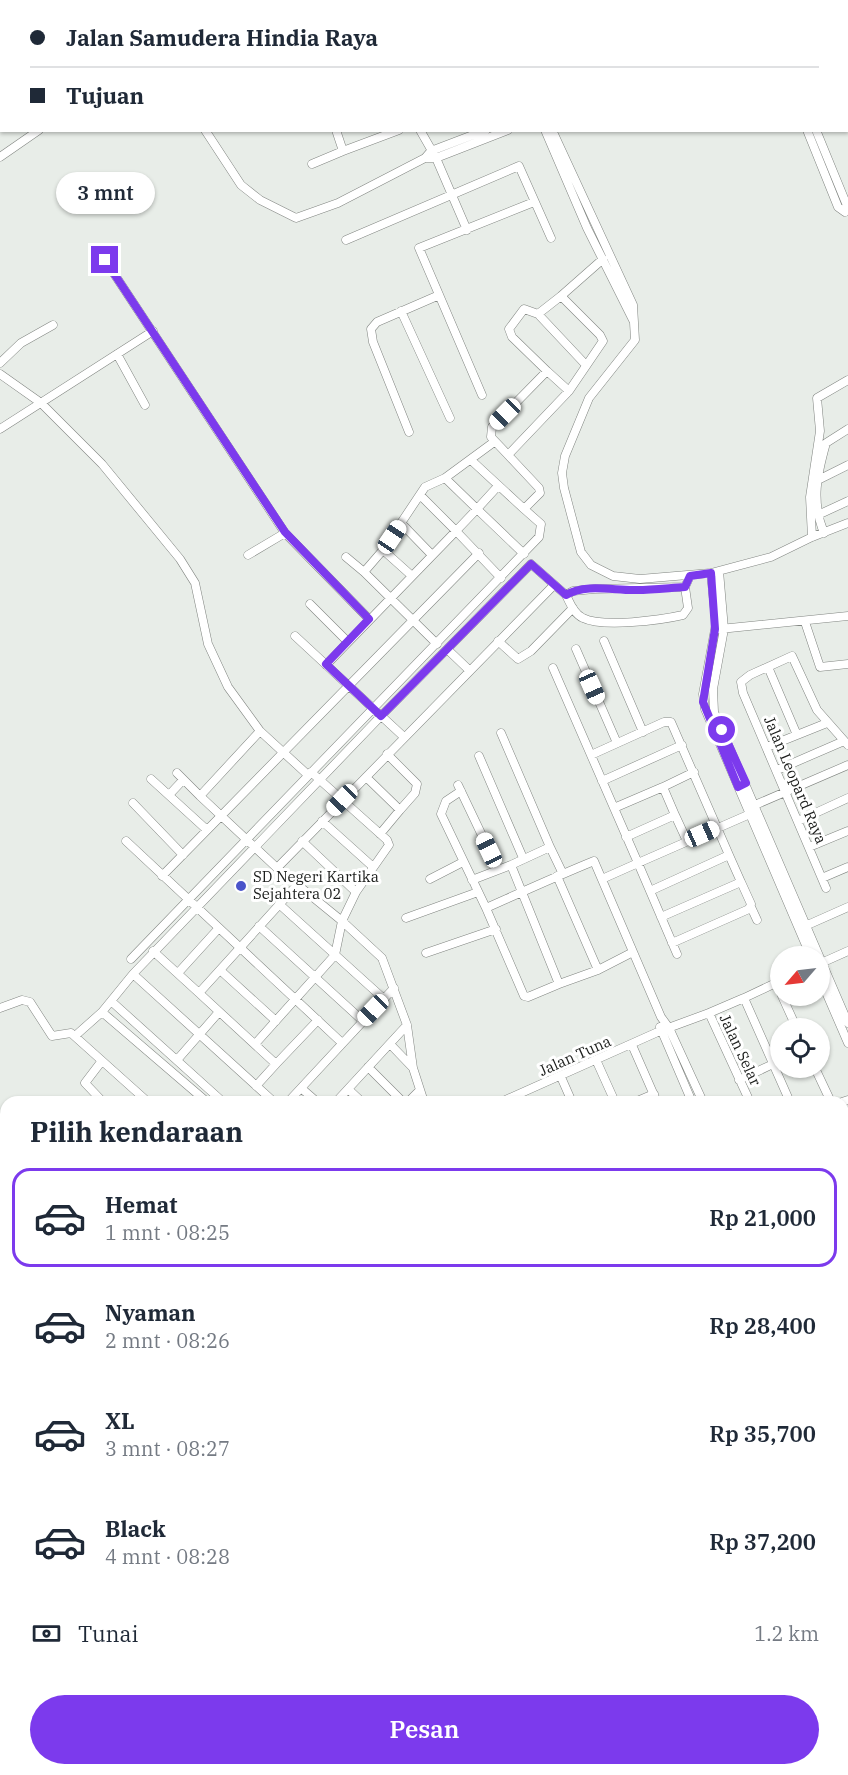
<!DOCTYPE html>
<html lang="id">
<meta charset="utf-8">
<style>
:root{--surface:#fff;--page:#f6f6f7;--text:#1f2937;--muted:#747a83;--line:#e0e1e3;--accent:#7c3aed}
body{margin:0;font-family:"IBM Plex Serif",serif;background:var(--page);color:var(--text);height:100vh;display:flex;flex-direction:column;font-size:22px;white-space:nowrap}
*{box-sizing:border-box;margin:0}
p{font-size:20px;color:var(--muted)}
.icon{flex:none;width:33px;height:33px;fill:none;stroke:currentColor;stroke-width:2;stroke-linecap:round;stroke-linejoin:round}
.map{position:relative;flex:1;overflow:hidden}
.panel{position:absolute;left:0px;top:1096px;width:849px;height:680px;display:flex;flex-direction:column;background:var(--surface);border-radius:18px 18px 0 0;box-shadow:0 2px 4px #0004}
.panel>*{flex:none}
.top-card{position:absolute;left:0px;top:0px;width:849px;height:132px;box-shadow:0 2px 4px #0004;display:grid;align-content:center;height:132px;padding:0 30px;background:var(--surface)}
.needle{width:39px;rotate:242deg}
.fabs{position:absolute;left:770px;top:946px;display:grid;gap:12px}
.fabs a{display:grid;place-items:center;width:60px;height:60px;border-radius:50%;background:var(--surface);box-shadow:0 2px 4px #0004;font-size:30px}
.end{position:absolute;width:27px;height:27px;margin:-14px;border:8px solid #7c3aed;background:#fff;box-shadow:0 0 0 3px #fff}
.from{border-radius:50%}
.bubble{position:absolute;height:42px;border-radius:21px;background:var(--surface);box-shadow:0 2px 4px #0004;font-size:20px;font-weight:600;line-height:42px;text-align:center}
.car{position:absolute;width:18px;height:36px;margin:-18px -9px;border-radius:8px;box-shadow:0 0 4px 2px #0007;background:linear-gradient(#fff 24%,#345 0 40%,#fff 0 76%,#345 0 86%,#fff 0)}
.top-card b{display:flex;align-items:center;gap:21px;height:57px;font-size:22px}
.top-card b+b{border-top:2px solid var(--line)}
.top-card i{width:15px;height:15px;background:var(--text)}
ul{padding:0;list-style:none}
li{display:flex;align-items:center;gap:18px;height:99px;margin:0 12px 9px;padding:0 18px;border:3px solid transparent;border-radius:18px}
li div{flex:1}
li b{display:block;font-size:22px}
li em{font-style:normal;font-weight:600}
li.selected{border-color:var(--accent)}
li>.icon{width:54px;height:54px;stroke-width:1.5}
h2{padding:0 30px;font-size:27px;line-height:72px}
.pay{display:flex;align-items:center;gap:15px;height:66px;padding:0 30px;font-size:22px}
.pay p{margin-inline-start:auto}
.action{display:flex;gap:12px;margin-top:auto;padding:12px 30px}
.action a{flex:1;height:69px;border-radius:36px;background:var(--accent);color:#fff;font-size:24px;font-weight:600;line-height:69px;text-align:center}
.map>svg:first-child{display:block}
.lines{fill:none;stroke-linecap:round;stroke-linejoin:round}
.minor-casing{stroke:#818581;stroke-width:9}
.minor{stroke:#fff;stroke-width:8}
.route{stroke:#7c3aed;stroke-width:8}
.poi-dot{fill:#4a54ca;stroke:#fff;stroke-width:2}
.labels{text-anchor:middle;stroke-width:6;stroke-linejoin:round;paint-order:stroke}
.street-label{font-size:15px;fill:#1a1c1a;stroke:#fff}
.poi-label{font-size:15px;fill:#1a1c1a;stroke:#fff;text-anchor:start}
</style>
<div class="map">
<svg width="848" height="1775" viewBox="0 0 848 1775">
<rect width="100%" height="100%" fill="#e8ede8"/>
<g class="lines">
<g class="minor-casing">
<path id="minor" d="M31,0V2
M539,0L540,2
M585,0L586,2
M627,0L628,2
M671,0V2
M755,0L756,2
M762,0V2
M230,2L233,0
M611,2L614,0
M694,2L697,0
M794,2L798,0
M809,2L813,0
M848,88V89
M205,130L241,185L260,200L296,218L338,203L425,158
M336,130L343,151L399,130
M420,130L436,158L467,230
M486,130L431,151L425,158H436L508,130
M545,130L587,228L633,320
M552,130L633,305L635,340L589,398L565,456L562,473L564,488L581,552L591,565L613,576L640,579L711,573L771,557L812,537L848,523
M807,130L838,207L845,212L848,208L816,130
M0,157L39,130
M312,164L343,151
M346,240L519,166L551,238
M105,260L285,533L369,619
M401,311L450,418
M538,314L585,364
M117,354L145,405
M0,363L21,343L53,325
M547,371L512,337L509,329L524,309L538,314L561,296
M0,374L41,403L102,464L180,559L195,583L208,644L228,687L260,731L308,775
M482,395L419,248L534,202
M0,429L153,331
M409,432L373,342L371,329L377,322L437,296
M508,455L491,437L492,427L547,371L569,391
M471,460L524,509
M445,478L477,509L498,486
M816,481L848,465
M818,515L848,501
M401,523L432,555
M824,533C811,501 817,475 826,443L848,429
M812,537L810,497L820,431L817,398L848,380
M383,550L412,576
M248,555L285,533
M346,557L364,572
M719,571L724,629L713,689L714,712L848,1023
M711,573L716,624L703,694L705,709L811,957
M501,578L456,531L477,509L524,554
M685,587L688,608L683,615C661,620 603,628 583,618C574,614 570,603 566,595L573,591L594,589L685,587L690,576
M310,604L348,642
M805,622L820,667L848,664
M720,629L848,616
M295,636L404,737
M498,641L518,659L531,651L573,608
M604,641L643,732
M437,644L364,572L383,550L425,487L445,478L494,442
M447,649L469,670
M576,649L617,743
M326,665L456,531L420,495
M768,667L797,735
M553,668L638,863L750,814
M260,731L200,796L277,868
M501,733L550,847
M767,747L827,723
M387,754L417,784L415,793L400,810
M591,755L664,722H671L729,855
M479,756L523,858
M777,770L844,741
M177,773L200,796
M366,777L400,810L380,834
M151,779L207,830
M602,781L682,745
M458,785L498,869
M663,787L694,772
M461,791L446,801L441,814L486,908
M169,795L183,780
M133,803L183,855
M755,805L848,765
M614,808L663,787L675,815
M322,821L372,866
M798,821L848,798
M626,837L675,815L687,841
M126,841L341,1042
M302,841L356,892
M809,847L848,831
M511,865L550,847L563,874
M162,876L479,553
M557,876L598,970
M822,878L848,867
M430,879L463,862
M602,879L638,863L677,954
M472,880L511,865L559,984L528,997L524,996L486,908C522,892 557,876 594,861L661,1017L669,1028L703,1102
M826,888L743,693L741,682L750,675L792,656L817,710L848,745
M650,891L729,855L741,882
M279,904L384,999
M751,907L757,920
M661,917L741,882L751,904L749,909L672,943
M406,918L478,892
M259,926L363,1021
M803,927L848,907
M153,951L199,993
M426,953L496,929
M131,959L539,537L541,524L524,509L540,493L539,488L508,455L569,391L603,341L600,335L561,296L603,259
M819,964L848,951
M220,970L276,1021
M178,973L218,929
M819,976L848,1043
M780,981L744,998L790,1102
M776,983L780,991
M559,984L598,970L633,952
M782,996L797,1029
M111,1001L223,1102
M0,1008L22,1000L30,1002L52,1036L71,1033L148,1102
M102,1012L207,1102
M709,1013L744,998
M660,1027L692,1102
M75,1036L102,1012L133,974
M255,1044L335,955L342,921L356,892L389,845L387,840L311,772
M390,1044L413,1068
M632,1045L657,1102
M177,1060L219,1012
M101,1062L85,1083L103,1102
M597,1062L615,1102
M276,1064L318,1020
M368,1067L403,1102
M815,1068L831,1102
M561,1077L572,1102
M739,1080L773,1064
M256,1086L276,1064L199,993L297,885
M301,1088L317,1102
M348,1089L362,1102
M274,1102L133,974L381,716L531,564L566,595
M288,1102L394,988
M336,1102L407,1025
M408,1102L420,1090
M424,1102L413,1068L407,1025L382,958L342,921L277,868L554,585
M501,1102L660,1031L709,1013L750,1102
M635,1102L654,1094
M842,1102L848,1100
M843,1274L848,1270
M843,1418L847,1416
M1,1421L6,1432
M0,1456L6,1453
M0,1489L6,1486
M843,1490L848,1501
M843,1518L848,1516
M0,1522L6,1519
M0,1561H6
M0,1592H6
M0,1603H6
M843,1630L848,1629
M0,1639L6,1636
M0,1652L6,1665
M0,1724L6,1735
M24,1770L27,1775
M85,1770L88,1775
M120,1770L122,1775
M168,1770L170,1775
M211,1770L214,1775
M245,1770L248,1775
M279,1770L282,1775
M386,1770L389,1775
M453,1770L455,1775
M494,1770L496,1775
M528,1770L530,1775
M562,1770L565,1775
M686,1770L688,1775
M786,1770L788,1775
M51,1773L58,1770
M313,1775L323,1770
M410,1775L420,1770
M762,1775L770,1770
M803,1775L808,1770"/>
</g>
<use href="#minor" class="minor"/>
</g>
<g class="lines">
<path class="route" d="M105,260L285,532L369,619L326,664L381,716L531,564L566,595C586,583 615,591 637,590C653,590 669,588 685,587L690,576L711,573L715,629L703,702L738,787L746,783L722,730"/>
</g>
<circle class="poi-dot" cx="241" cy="886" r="6"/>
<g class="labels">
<g class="street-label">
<text transform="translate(795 780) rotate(67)" y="5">Jalan Leopard Raya</text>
<text transform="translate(740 1050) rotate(65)" y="5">Jalan Selar</text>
<text transform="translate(575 1056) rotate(-24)" y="5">Jalan Tuna</text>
</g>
<g class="poi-label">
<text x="253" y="882">SD Negeri Kartika<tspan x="253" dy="17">Sejahtera 02</tspan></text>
</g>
</g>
</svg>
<div class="fabs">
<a><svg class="needle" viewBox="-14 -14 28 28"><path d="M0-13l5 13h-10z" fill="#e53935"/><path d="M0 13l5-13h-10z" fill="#747a83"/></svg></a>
<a><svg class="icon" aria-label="locate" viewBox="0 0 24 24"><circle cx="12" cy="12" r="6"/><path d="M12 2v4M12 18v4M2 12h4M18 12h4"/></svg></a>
</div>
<i class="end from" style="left:722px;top:730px"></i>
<i class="end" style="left:105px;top:260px"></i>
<div class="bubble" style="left:56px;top:172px;width:99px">3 mnt</div>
<i class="car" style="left:505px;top:414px;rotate:225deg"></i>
<i class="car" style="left:392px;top:537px;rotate:34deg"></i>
<i class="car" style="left:592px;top:687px;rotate:156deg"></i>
<i class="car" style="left:342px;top:800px;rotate:224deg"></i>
<i class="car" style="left:702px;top:834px;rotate:66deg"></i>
<i class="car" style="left:489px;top:850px;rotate:335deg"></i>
<i class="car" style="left:373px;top:1010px;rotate:224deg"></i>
<div class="top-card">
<b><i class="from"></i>Jalan Samudera Hindia Raya</b>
<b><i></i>Tujuan</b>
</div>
<section class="panel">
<h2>Pilih kendaraan</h2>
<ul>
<li class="selected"><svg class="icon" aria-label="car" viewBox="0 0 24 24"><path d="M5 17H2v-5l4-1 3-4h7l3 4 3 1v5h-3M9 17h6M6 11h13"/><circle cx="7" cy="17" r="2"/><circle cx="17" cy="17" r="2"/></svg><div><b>Hemat</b><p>1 mnt · 08:25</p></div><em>Rp 21,000</em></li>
<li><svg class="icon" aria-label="car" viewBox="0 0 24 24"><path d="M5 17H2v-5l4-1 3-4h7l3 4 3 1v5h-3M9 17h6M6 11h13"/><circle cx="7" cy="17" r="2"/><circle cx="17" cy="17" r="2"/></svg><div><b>Nyaman</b><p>2 mnt · 08:26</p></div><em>Rp 28,400</em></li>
<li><svg class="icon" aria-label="car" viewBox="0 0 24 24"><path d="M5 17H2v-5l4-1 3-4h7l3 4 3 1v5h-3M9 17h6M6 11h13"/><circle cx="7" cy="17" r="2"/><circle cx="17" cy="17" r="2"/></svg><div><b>XL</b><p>3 mnt · 08:27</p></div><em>Rp 35,700</em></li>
<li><svg class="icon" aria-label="car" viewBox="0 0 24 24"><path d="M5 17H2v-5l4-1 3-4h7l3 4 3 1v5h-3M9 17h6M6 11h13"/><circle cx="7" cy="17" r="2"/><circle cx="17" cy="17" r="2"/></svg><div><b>Black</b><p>4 mnt · 08:28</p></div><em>Rp 37,200</em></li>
</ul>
<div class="pay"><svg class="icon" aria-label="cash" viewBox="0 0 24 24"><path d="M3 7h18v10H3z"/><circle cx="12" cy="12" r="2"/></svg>Tunai<p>1.2 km</p></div>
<div class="action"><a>Pesan</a></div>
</section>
</div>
